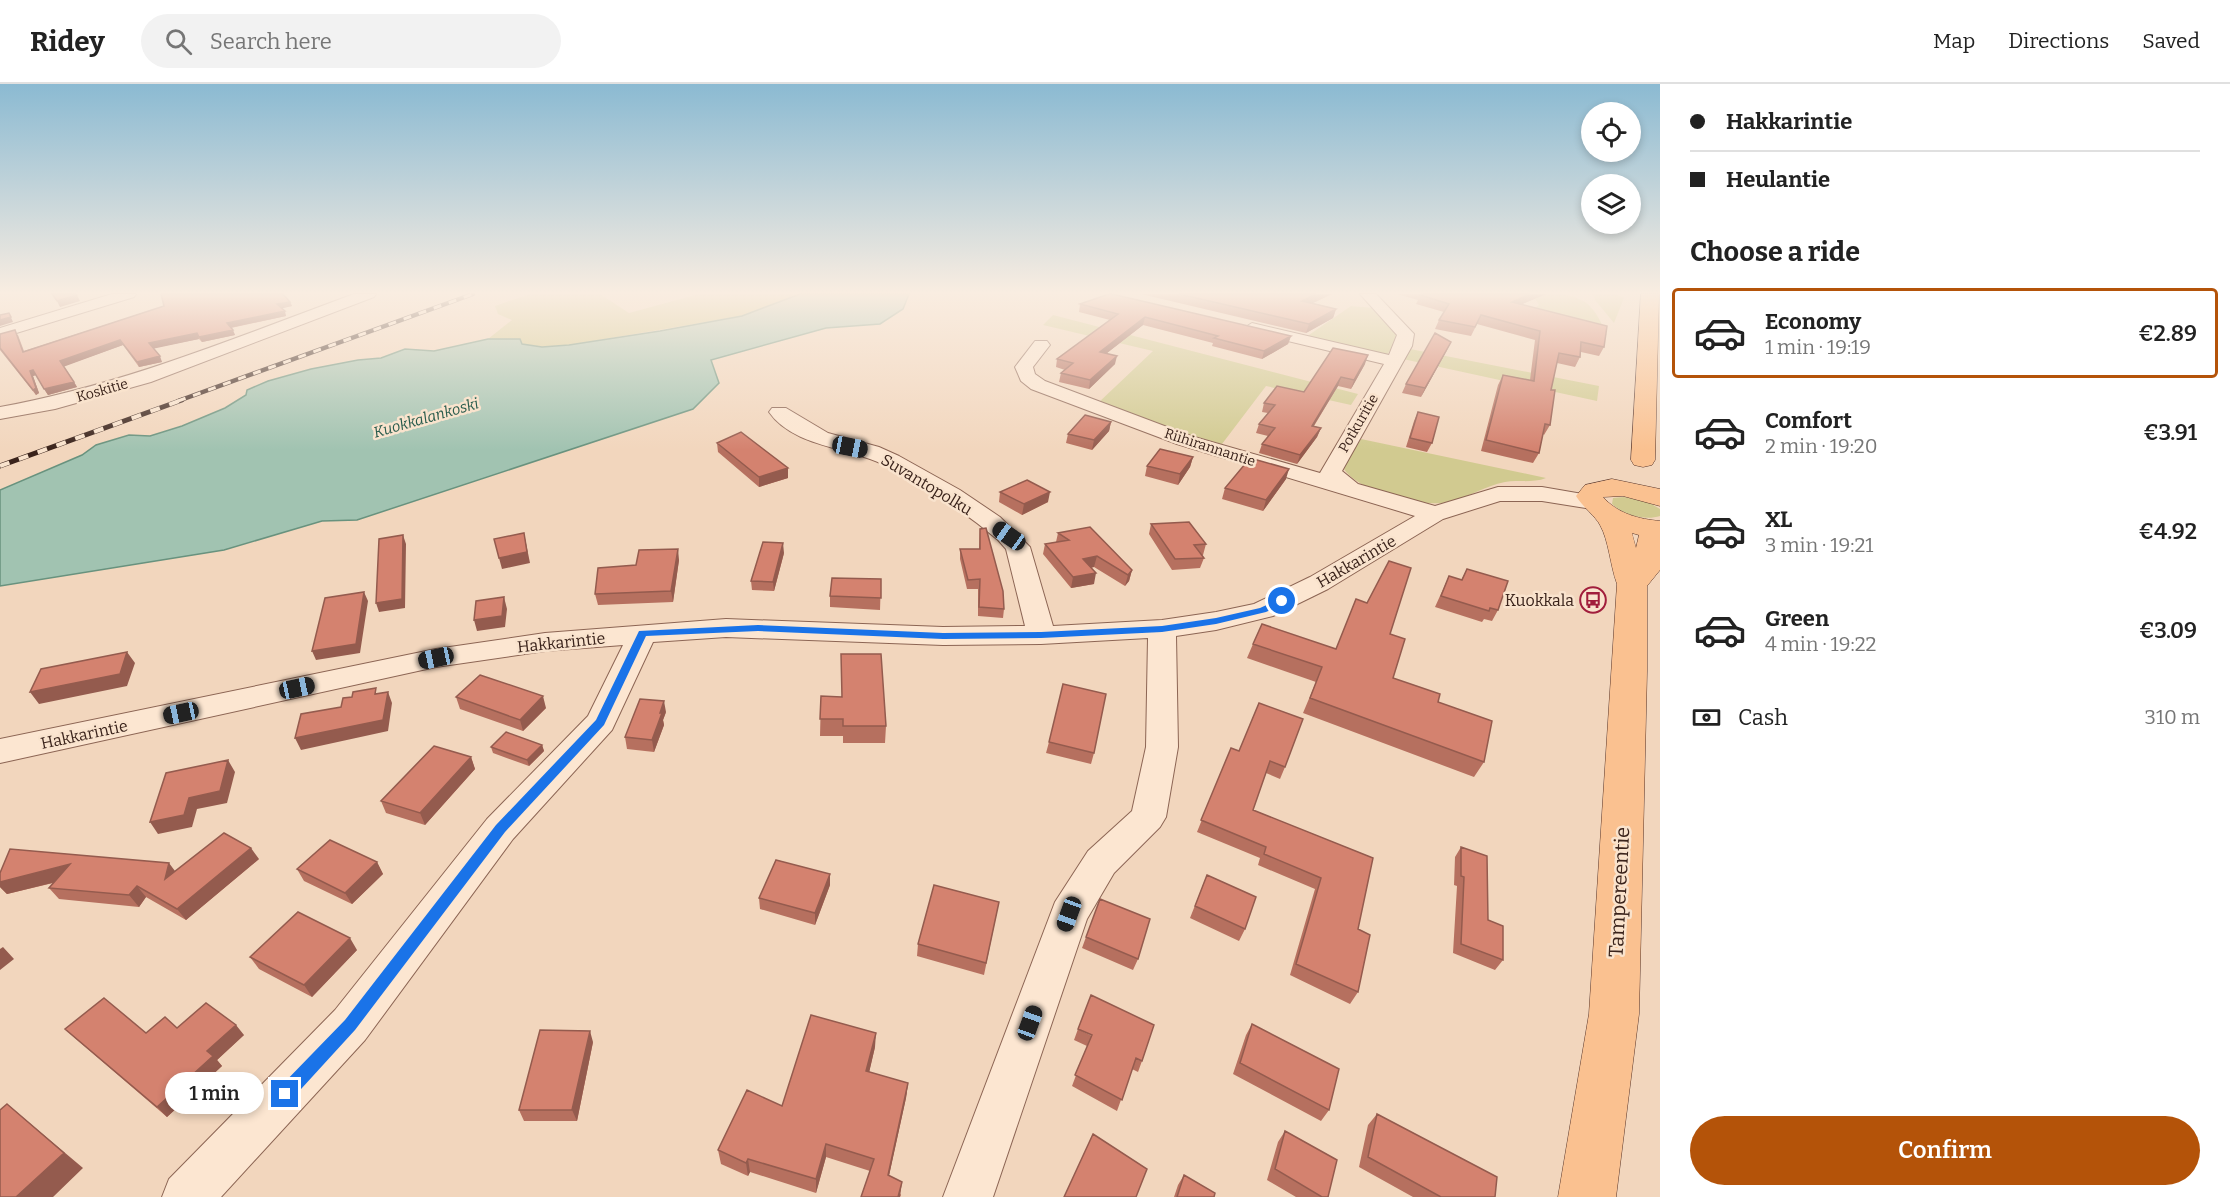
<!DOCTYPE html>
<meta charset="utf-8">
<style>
:root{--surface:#fff;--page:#f2f2f2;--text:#222;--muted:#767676;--line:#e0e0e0;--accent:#b45309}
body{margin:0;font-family:Bitter,serif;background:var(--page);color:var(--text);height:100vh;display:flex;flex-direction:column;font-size:22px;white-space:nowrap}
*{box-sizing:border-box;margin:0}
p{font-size:20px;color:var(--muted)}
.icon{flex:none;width:33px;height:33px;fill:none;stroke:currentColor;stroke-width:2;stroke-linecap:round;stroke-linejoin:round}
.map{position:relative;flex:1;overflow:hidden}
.panel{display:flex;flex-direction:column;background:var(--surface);width:570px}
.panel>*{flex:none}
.guide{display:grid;align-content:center;height:132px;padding:0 30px;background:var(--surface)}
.tools{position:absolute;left:1581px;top:18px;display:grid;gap:12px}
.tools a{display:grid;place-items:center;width:60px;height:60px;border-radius:50%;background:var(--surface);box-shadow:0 3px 9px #0003;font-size:30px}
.end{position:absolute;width:27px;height:27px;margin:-14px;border:8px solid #1a73e8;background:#fff;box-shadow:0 0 0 3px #fff}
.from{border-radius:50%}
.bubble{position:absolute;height:42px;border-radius:21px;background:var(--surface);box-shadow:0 3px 9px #0003;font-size:20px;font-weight:600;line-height:42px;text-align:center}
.car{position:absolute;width:18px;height:36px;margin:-18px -9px;border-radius:8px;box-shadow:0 0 4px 2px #0007;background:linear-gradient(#222 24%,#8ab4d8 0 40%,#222 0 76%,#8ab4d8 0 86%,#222 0)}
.guide b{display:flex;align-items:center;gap:21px;height:57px;font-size:22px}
.guide b+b{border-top:2px solid var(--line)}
.guide i{width:15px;height:15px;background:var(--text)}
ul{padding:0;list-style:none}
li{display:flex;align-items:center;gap:18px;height:90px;margin:0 12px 9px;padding:0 18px;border:3px solid transparent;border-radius:6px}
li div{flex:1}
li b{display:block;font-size:22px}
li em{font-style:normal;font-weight:600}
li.selected{border-color:var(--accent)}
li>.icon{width:54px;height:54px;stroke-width:1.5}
h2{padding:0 30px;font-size:27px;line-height:72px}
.pay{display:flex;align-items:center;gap:15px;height:66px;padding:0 30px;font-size:22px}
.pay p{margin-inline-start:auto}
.action{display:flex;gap:12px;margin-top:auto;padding:12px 30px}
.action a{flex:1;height:69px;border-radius:36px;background:var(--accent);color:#fff;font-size:24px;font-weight:600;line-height:69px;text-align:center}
header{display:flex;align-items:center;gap:36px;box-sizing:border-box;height:84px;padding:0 30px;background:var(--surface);border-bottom:2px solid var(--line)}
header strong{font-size:28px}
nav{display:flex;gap:33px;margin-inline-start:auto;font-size:21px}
.search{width:420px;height:54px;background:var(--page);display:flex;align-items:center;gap:15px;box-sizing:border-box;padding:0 21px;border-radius:33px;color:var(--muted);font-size:22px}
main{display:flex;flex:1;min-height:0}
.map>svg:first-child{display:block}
.green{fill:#d1ca90}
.water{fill:#a1c3b1;stroke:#68927e;stroke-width:1.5}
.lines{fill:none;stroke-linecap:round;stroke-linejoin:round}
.minor-casing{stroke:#8c6554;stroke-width:2}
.major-casing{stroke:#593529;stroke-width:1}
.minor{fill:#fce6d1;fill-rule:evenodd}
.major{fill:#fac190;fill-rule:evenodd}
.rail-far1-casing{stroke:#3a231b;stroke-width:4.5}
.rail-casing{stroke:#3a231b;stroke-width:5}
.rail-far1{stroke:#f9e3cd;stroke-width:3;stroke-dasharray:8;stroke-linecap:butt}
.rail{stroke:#f9e3cd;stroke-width:4;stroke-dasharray:10;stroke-linecap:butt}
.wall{fill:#b6705f}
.shaded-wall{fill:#945b4e}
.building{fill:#d4826f;stroke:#945b4e;stroke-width:1.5}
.route{fill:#1a73e8}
.labels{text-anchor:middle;stroke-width:5;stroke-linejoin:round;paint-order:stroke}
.far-street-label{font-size:14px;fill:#3a231b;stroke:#f9e3cd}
.far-water-label{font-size:15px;font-style:italic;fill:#285b4c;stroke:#f9e3cd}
.street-label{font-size:16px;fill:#3a231b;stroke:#f9e3cd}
.poi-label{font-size:16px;fill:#3a231b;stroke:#f9e3cd;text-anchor:end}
.near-street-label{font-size:20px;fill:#3a231b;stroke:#f9e3cd}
</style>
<header>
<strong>Ridey</strong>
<div class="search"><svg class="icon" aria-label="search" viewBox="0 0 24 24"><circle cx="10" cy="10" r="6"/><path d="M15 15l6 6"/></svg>Search here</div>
<nav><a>Map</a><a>Directions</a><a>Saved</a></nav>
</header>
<main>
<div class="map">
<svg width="1660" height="1113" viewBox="0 0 1660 1113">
<rect width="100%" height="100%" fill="#f2d6bd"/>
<path class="green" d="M530,210H600L629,229L699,210H800L742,232L569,261L542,263L488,255L512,236L498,230L495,222Z
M1514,210C1535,210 1564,206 1583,217C1594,222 1602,240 1607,251L1584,240L1534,225L1539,221L1536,216Z
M1593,210H1615L1624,214L1614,239L1595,216Z
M1351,222L1374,224L1399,252L1387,271L1306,253Z
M1053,231L1358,310L1351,321L1266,302L1222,360L1171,346L1097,320L1153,267L1043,241Z
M1410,265L1599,302L1597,317L1403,275Z
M1361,355L1546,394C1534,399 1518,396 1505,398C1485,402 1467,414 1448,418C1422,424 1359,408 1344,385L1348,372Z
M1624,413L1648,418L1660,425V432C1645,437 1624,431 1612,420L1613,414Z"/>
<path class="water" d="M800,210H909L903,225L880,240L826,244L711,276L719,299L693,325L357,436L322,437L224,466L0,502V406L82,371L96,361L129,351L150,352L182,342L225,324L246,311L247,306L268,297L311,285L358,276L381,274L405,265L434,267L488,255H520L522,260L542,263L569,261L660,247L742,232Z"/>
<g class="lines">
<g class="minor-casing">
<path id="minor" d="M112,210H136L134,213L0,254V244Z
M354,210H376L374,213L151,298L55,325L0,335V323C123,301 237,253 354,210Z
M1360,210H1376L1414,250L1412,262L1342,387L1358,400L1435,422L1498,403H1542L1600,413L1604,418L1600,423L1592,425L1542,417H1500L1443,435L1328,505L1273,532L1216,546L1176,552L1178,663L1166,733L1160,743L1114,789L1087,835L993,1113H943L1055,818L1088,767L1132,727L1146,663L1148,554L1041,560L943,561L726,553L653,558L612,646L513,755L365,956L221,1113H162L169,1095L335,926L487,735L588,632L623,561L545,567L436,583L0,679V655L436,565L545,549L726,535L943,543L1025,542L1006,465L998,456C964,427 925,402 884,381C849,363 793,363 769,328L772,324H786L828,349L879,363L899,372L960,406L1000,433L1030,463L1053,542L1162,536L1216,528L1254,520L1310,493L1415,432L1177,360L1031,305L1021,297L1015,283L1035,257H1047L1050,261L1033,283L1035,290L1045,297L1191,352L1320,389L1384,280L1246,247L1244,244L1252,239L1389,271L1397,251Z"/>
</g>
<g class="major-casing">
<path id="major" d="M1641,210H1659L1655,376L1652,381L1643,383L1634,381L1631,376Z
M1612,395L1660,405V422L1623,412L1603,413C1618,430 1639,435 1660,437V486L1647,502V587L1639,930L1616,1113H1558L1589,930L1617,500C1610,481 1609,457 1600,441C1596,433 1583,423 1576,412L1585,401ZM1632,449L1639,451L1636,464Z"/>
</g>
<use href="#minor" class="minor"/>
<use href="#major" class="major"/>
<g class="rail-far1-casing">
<path id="rail-far1" d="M178,317L473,210"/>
</g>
<g class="rail-casing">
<path id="rail" d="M0,382L182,316"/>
</g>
<use href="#rail-far1" class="rail-far1"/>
<use href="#rail" class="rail"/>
</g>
<path class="wall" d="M1141,210H1332L1313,219L1336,225L1333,234L1306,249Z
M1397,210H1546L1522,220L1604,263L1599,272L1581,268L1580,273L1575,283L1557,279L1551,306L1550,341L1544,351L1543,350L1539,369L1533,379L1481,367L1498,301L1503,291L1530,296L1535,256L1477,240L1471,252L1435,245L1439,236L1444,228L1416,220L1418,216Z
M290,218L292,222L282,224L286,232L231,244L235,251L202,258L199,255L153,264L162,278L139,283L123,261L64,282L77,303L48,311L36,291L33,292L39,309L36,311L0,266V250L18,251L24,267L164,222Z
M1080,220L1291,252L1288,260L1262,275L1212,262L1213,259L1143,241L1107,269L1115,280L1089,305L1059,298L1061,289L1065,286L1056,283L1057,275L1110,236L1079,228Z
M1447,266L1421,313L1402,309L1406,300Z
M1365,280L1351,305L1338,302L1314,342L1321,344L1317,353L1297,380L1259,369L1262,360L1268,352L1256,349L1259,340L1268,329L1262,328L1264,319L1304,308Z
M1418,328L1432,359L1427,368L1406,363L1414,337Z
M1111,338L1109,347L1092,366L1066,359L1068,350Z
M717,359L788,394L759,403L718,368Z
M1193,373L1190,383L1178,401L1145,392L1147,382Z
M1286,395L1263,427L1222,415L1225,404Z
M1000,408L1048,418L1022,431L999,418Z
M1151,440L1206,460L1203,471H1202L1204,474L1200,484L1172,486L1149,450Z
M980,445L1004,525L1003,534L978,532V505H967L960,475V465H979Z
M1058,449L1132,486L1129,497L1125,502L1094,483L1091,484L1094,500L1071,504L1043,470L1045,460L1056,458Z
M784,469L774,507L752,506L751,497Z
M679,476L673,518L598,521L595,510L636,481Z
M1467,485L1498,526L1492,537L1484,535L1482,538L1435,523L1449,492L1461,496Z
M881,495L880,526L830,523V512Z
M1356,515L1390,550L1393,594L1438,618L1484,678L1474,693L1303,629L1316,598L1247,574L1253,560L1336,565Z
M821,612L886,642L885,659H843V652H820Z
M456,613L546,624L523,647L460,625Z
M1259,619L1285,683L1280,695L1266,689L1253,726L1373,774L1358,845V908L1350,920L1290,891L1315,805L1258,781L1260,774L1197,748L1231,664L1239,667Z
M666,628L663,636L664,641L654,668L627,665L625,653Z
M1049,658L1094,669L1091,680L1046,669Z
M542,661L544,667L529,682L493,669L491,663Z
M471,673L475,685L425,741L386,729L381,717Z
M1461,763L1503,876L1495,886L1453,869L1457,802L1454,801L1455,773Z
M259,775L186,836L146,813L139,823L59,815L49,804L53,799L7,810L0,803V789L175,787Z
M377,778L383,790L352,820L304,797L297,785Z
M1207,791L1245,845L1239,857L1190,834Z
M830,801L815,841L760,825L759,814Z
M999,818L984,891L917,872L918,860Z
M1086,853L1138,875L1133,886L1082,864Z
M357,866L312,913L259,885L250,873Z
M1252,940L1329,1026L1321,1037L1233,990L1246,951Z
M177,944L244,951L217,976L222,982L167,1033L76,955L65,945L146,949Z
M1078,945L1142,977L1138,988L1132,985L1117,1027L1072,1002L1087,962L1074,956Z
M593,958L577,1037H524L519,1026Z
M875,963L869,988L908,999L906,1014L889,1092L901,1111L900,1113H861L870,1087L826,1073L816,1109L750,1088L748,1092L721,1080L718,1066L782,1022Z
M1377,1030L1495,1113H1413L1359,1083L1368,1041Z
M1285,1047L1328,1113H1296L1267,1096L1278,1058Z
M1184,1091L1214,1113H1174L1178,1101Z"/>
<path class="shaded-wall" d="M1316,210H1332L1300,225L1302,217Z
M1530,210H1546L1508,226L1512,218Z
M77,211L80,217L60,223L57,217Z
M290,218L292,222L279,225L277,220Z
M1336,225L1333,234L1306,249L1309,240Z
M285,227L286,232L229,244L227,239Z
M9,229L13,238L0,242V236Z
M1145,233L1143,241L1098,276L1100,268Z
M233,246L235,251L202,258L199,253Z
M197,249L199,255L152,265L149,259Z
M1291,252L1288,260L1262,275L1264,267Z
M120,256L123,261L63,283L60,277Z
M1451,258L1447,266L1421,313L1425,304Z
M1368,271L1365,280L1351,305L1354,296Z
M160,272L162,278L139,283L137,278Z
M1117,272L1115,280L1089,305L1090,296Z
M33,286L36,291L33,292L39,309L36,311L33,306L30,287Z
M1341,293L1338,302L1308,351L1312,342Z
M74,298L77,303L48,311L44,305Z
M1111,338L1109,347L1092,366L1094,356Z
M1321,344L1317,353L1297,380L1300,371Z
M1193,373L1190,383L1178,401L1180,390Z
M788,384V394L759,403V393Z
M1289,385L1286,395L1263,427L1266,416Z
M1050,408L1048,418L1022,431L1024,420Z
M524,449L530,479L502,485L499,474Z
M403,451L406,460L405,524L379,528L376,519Z
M783,459L784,469L774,507L773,498Z
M678,465L679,476L673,518L671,507Z
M1097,472L1094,483L1081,485L1083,475Z
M1132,486L1129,497L1125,502L1128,491Z
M1096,489L1094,500L1071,504L1073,493Z
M364,508L368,517L360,569L316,576L312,567Z
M504,513L507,525L505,543L477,547L474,536Z
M127,568L135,579L127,602L39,620L30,608Z
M388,608L392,619L388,647L301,666L295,654Z
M543,612L546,624L523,647L520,636Z
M664,617L666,628L663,636L664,641L654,668L652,656L660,629Z
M542,661L544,667L529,682L527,676Z
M471,673L475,685L425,741L420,729Z
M228,676L235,688L227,719L197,725L192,743L158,750L150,738L189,714Z
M251,764L259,775L186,836L177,825Z
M377,778L383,790L352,820L345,809Z
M169,779L178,791L165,795Z
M70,780L80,792L7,810L0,803V798Z
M830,790V801L815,841V829Z
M137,802L146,813L139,823L129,811Z
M350,854L357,866L312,913L304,901Z
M3,863L14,875L0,886V865Z
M236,941L244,951L217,976L222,982L167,1033L157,1023L207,967Z
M590,947L593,958L577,1037L572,1026Z
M876,949L875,963L866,1002V987Z
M908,999L906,1014L886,1105L888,1091Z
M7,1020L83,1084L53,1113H16Z
M826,1060V1073L816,1109V1095Z
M748,1075L750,1088L748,1092L746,1079Z
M902,1098L900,1113H898Z"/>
<path class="building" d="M52,210H76L77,211L57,217Z
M161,210H283L290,218L277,220L285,227L227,239L233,246L199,253L197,249L149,259L160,272L137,278L120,256L60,277L74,298L44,305L33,286L30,287L36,304L33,306L0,264V250L15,246L23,268L164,222Z
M1109,210H1112L1291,252L1264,267L1214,254L1218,252L1145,233L1100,268L1117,272L1090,296L1061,289L1073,279L1057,275L1118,230L1080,220Z
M1179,210H1316L1302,217L1336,225L1309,240Z
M1423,210H1530L1512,218L1607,242L1604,263L1581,258L1580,273L1559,269L1551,306H1555L1550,341L1545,340L1539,369L1486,356L1503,291L1534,297L1540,247L1481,231L1475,243L1439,236L1449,220L1420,211Z
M9,229L11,233L0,236V231Z
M1435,249L1451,258L1425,304L1406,300Z
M1333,264L1368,271L1354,296L1341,293L1312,342L1321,344L1300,371L1262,360L1275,344L1259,340L1275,321L1264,319L1277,302L1304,308Z
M1418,328L1439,333L1432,359L1410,354Z
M1085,331L1111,338L1094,356L1068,350Z
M741,348L788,384L759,393L717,359Z
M1160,365L1193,373L1180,390L1147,382Z
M1250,374L1289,385L1266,416L1225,404Z
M1027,396L1050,408L1024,420L1000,408Z
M1189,438L1206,460L1194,461L1204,474L1175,475L1151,440Z
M1090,443L1132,486L1128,491L1097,472L1083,475L1096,489L1073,493L1045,460L1069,456L1058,449Z
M986,444L1003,507L1004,525L979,523L980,495L968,496L960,465H980V445Z
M524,449L527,468L499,474L494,455Z
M403,451L402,515L376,519L379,455Z
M763,458L783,459L773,498L751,497Z
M678,465L671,507L595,510L598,484L636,481L639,466Z
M1389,477L1411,484L1390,550L1405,555L1393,594L1440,610L1438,618L1492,637L1484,678L1310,614L1322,583L1253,560L1262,540L1336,565L1356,515L1367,519Z
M1467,485L1508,497L1498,526L1490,524L1489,527L1441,512L1449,492L1462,496Z
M832,494L881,495V514L830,512Z
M364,508L356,560L312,567L325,514Z
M504,513L502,532L474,536L476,517Z
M127,568L120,590L30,608L41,585Z
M841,570H881L886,642H843V635H820L821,612L842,613Z
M480,591L543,612L520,636L456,613Z
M1063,600L1106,610L1094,669L1049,658Z
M376,604L375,610L388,608L383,636L295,654L301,630L341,623L343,614L352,613L353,608Z
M640,615L664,617L660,629H662L652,656L625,653Z
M1259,619L1303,635L1285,683L1270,677L1253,726L1373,774L1358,845L1370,851L1358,908L1296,880L1321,794L1264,770L1266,763L1201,736L1231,664L1239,667Z
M506,648L542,661L527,676L491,663Z
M434,662L471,673L420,729L381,717Z
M228,676L220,707L189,714L184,731L150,738L166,689Z
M224,749L251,764L177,825L137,802L129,811L49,804L70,780L0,798V789L10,765L169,779L165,795Z
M330,756L377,778L345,809L297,785Z
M1461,763L1487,772L1488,836L1503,842V876L1461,860L1464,793L1461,792Z
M776,776L830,790L815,829L759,814Z
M1207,791L1256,813L1245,845L1195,822Z
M934,801L999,818L986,879L918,860Z
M1100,815L1150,835L1138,875L1086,853Z
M298,828L350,854L304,901L250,873Z
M1091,911L1154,941L1142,977L1136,974L1122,1016L1075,991L1092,951L1078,945Z
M104,914L146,949L165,933L177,944L206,919L236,941L207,967L213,972L157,1023L65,945Z
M811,931L876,949L866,987L908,999L888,1091L902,1098L898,1113H861L874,1075L826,1060L816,1095L748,1075L746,1079L718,1066L747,1006L782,1022Z
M1252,940L1339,985L1329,1026L1240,979Z
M540,946L590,947L572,1026H519Z
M7,1020L64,1069L16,1113H0V1026Z
M1377,1030L1497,1093L1495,1113H1441L1368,1073Z
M1285,1047L1337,1076L1328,1113H1322L1275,1085Z
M1093,1050L1147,1085L1136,1113H1064Z
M1184,1091L1215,1109L1214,1113H1177Z"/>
<linearGradient id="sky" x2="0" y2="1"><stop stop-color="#8bbad2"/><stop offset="0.57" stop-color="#f9ede1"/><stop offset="1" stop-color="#f9ede1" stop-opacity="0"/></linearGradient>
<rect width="1660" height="366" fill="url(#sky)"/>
<path class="route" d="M1282,514L1285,515V519L1266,528L1216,540L1162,548L1041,554L943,555L758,547L646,552L604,641L505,748L355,946L291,1016L285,1018L279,1016L277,1010L279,1004L345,936L496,741L596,636L639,547L758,541L943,549L1041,548L1162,542L1216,534L1260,524Z"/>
<defs>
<g id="bus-ring" transform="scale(1.35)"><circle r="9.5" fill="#f9e3cd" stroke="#a11e3c" stroke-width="1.5"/><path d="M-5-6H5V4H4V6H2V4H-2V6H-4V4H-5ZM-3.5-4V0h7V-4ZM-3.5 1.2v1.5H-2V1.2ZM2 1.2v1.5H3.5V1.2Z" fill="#a11e3c"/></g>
</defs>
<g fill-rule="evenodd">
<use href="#bus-ring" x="1593" y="516"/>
</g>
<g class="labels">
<g class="far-street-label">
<text transform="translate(102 306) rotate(-16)" y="5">Koskitie</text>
<text transform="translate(1358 339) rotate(-60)" y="5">Potkuritie</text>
<text transform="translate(1210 363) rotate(18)" y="5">Riihirannantie</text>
</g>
<g class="far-water-label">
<text transform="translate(426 334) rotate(-16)" y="5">Kuokkalankoski</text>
</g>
<g class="street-label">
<text transform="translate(927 400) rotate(31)" y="6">Suvantopolku</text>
<text transform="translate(1356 477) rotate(-30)" y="6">Hakkarintie</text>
<text transform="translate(561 558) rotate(-6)" y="6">Hakkarintie</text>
<text transform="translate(84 650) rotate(-12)" y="6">Hakkarintie</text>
</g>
<g class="poi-label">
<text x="1574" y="522">Kuokkala</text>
</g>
<g class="near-street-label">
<text transform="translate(1619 808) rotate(-87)" y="7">Tampereentie</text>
</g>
</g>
</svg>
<div class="tools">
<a><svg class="icon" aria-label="locate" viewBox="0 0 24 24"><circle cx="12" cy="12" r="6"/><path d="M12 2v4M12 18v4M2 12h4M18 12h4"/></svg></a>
<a><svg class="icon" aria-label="layers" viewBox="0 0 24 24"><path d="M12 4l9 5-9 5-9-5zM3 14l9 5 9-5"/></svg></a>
</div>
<i class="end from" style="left:1282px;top:517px"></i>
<i class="end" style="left:285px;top:1010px"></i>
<div class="bubble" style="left:165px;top:988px;width:99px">1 min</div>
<i class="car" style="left:850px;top:363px;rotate:101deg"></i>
<i class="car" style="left:1009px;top:452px;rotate:305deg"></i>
<i class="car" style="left:436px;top:574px;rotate:258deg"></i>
<i class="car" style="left:297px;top:604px;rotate:78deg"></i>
<i class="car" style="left:181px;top:629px;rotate:258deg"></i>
<i class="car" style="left:1069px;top:830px;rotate:200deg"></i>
<i class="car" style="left:1030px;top:939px;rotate:20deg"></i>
</div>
<section class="panel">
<div class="guide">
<b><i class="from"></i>Hakkarintie</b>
<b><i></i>Heulantie</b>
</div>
<h2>Choose a ride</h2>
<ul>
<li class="selected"><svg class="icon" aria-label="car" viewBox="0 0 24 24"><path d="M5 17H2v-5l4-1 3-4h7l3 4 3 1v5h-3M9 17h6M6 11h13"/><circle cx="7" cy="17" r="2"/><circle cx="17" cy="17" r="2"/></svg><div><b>Economy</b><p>1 min · 19:19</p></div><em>€2.89</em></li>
<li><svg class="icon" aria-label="car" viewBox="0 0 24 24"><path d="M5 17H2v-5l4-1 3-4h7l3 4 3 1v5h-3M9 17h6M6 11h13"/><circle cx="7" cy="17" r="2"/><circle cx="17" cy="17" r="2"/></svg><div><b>Comfort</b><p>2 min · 19:20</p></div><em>€3.91</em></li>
<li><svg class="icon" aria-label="car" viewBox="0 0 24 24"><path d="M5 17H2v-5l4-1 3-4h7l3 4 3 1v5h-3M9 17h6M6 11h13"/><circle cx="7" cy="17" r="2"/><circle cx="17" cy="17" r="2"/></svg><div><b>XL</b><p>3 min · 19:21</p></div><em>€4.92</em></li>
<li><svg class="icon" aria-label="car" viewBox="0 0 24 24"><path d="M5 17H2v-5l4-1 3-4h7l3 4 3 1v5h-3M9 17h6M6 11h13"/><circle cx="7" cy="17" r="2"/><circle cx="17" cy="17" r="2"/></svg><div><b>Green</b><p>4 min · 19:22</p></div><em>€3.09</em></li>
</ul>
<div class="pay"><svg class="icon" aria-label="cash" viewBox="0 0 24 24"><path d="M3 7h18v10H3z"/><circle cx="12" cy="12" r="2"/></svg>Cash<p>310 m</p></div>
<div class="action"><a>Confirm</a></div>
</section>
</main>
